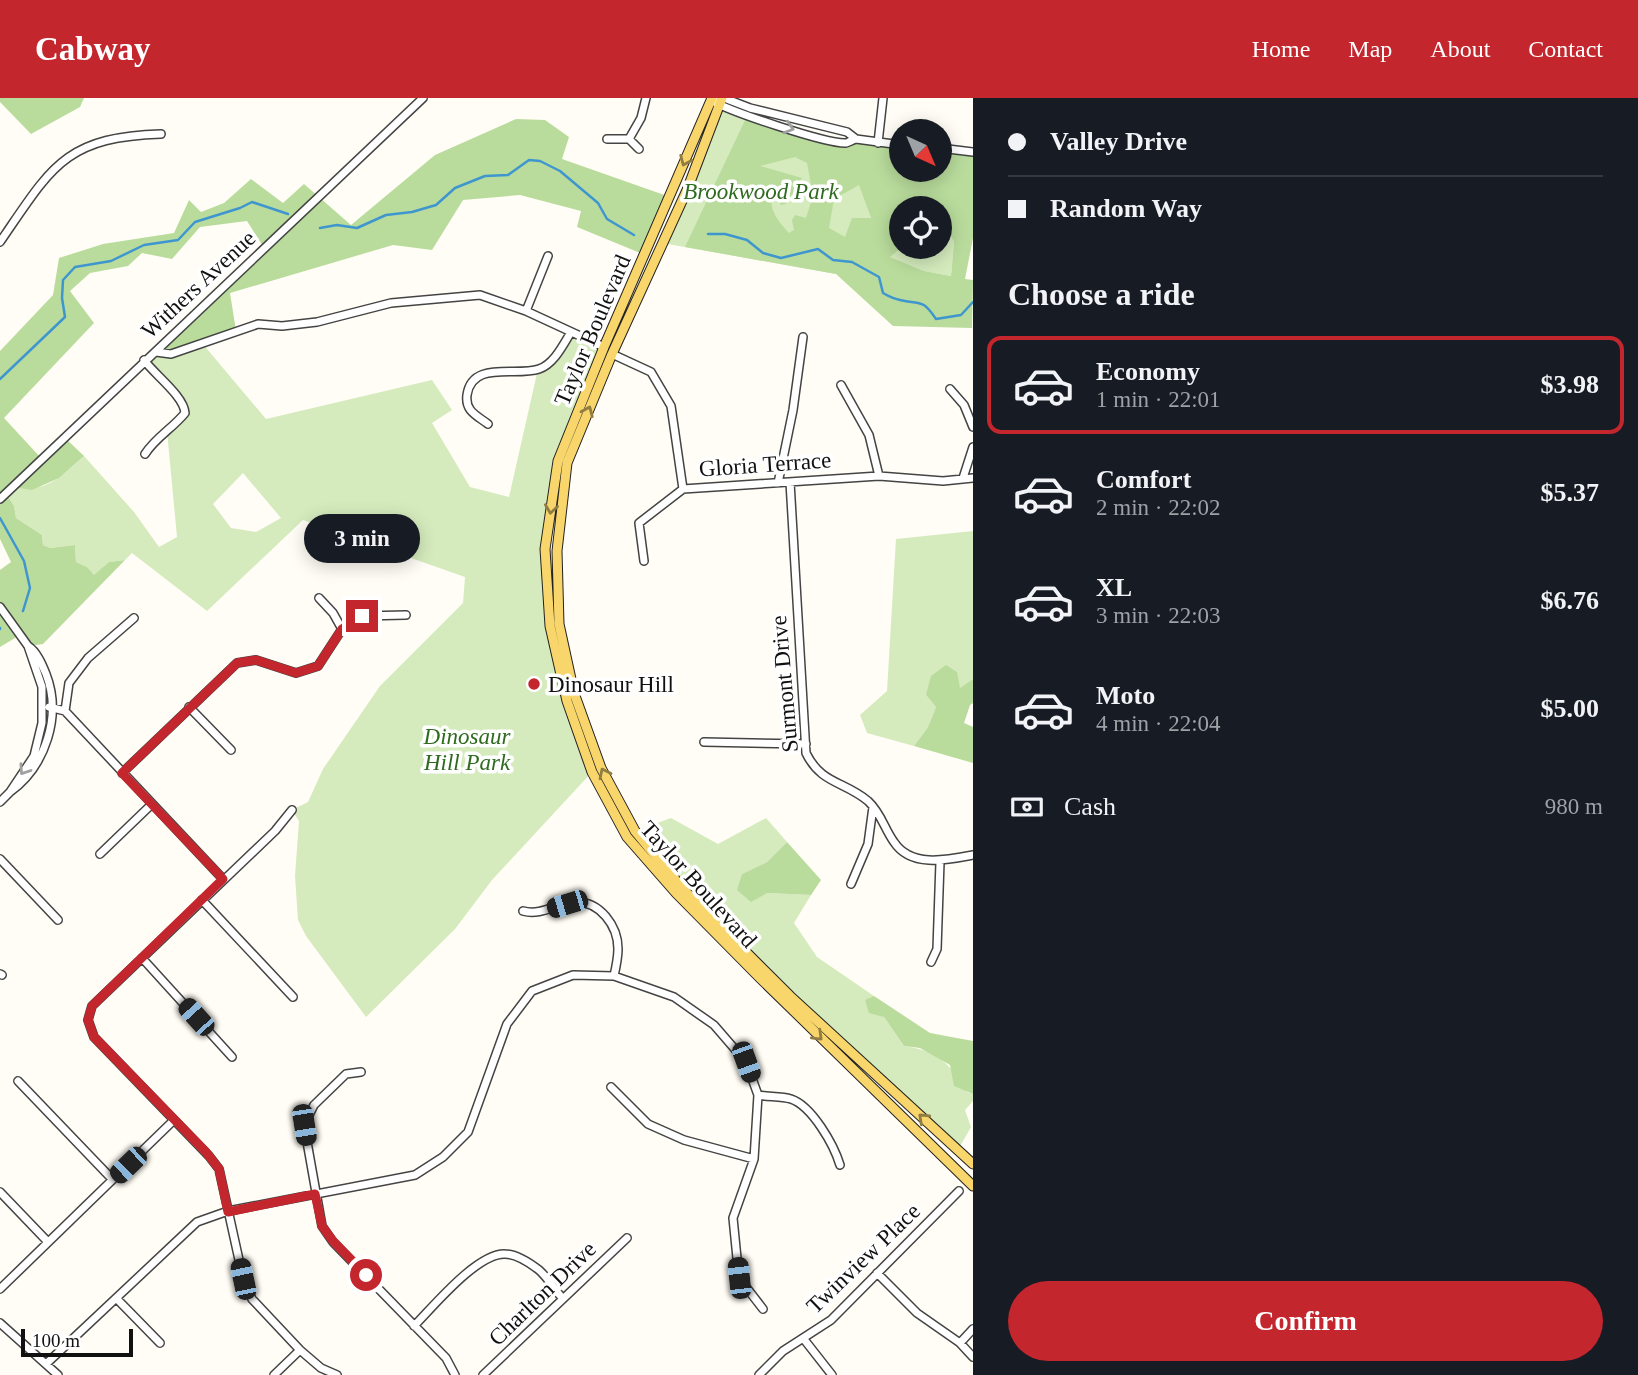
<!DOCTYPE html>
<meta charset="utf-8">
<style>
:root{--surface:#171b24;--page:#242831;--text:#f1f3f6;--muted:#9ea1a6;--line:#363941;--accent:#c4262e}
body{margin:0;font-family:"Times New Roman",serif;background:var(--page);color:var(--text);height:100vh;display:flex;flex-direction:column;font-size:26px;white-space:nowrap}
*{box-sizing:border-box;margin:0}
p{font-size:23px;color:var(--muted)}
.icon{flex:none;width:38px;height:38px;fill:none;stroke:currentColor;stroke-width:2;stroke-linecap:round;stroke-linejoin:round}
.map{position:relative;flex:1;overflow:hidden}
.details{display:flex;flex-direction:column;background:var(--surface);width:665px}
.details>*{flex:none}
.guide{display:grid;align-content:center;height:154px;padding:0 35px;background:var(--surface)}
.needle{width:46px;rotate:136deg}
.tools{position:absolute;left:889px;top:21px;display:grid;gap:14px}
.tools a{display:grid;place-items:center;width:63px;height:63px;border-radius:50%;background:var(--surface);box-shadow:0 4px 18px #0003;font-size:35px}
.scale{position:absolute;left:21px;bottom:18px;width:112px;box-sizing:border-box;padding-left:7px;border:4px solid #111;border-top:0;font-size:19px;line-height:24px;white-space:nowrap;color:#111;-webkit-text-stroke:5px #fff;paint-order:stroke}
.end{position:absolute;width:32px;height:32px;margin:-16px;border:9px solid #c4262e;background:#fff;box-shadow:0 0 0 4px #fff}
.from{border-radius:50%}
.bubble{position:absolute;height:49px;border-radius:24px;background:var(--surface);box-shadow:0 4px 18px #0003;font-size:23px;font-weight:700;line-height:49px;text-align:center}
.car{position:absolute;width:21px;height:42px;margin:-21px -10px;border-radius:9px;box-shadow:0 0 5px 2px #0007;background:linear-gradient(#222 24%,#8ab4d8 0 40%,#222 0 76%,#8ab4d8 0 86%,#222 0)}
.guide b{display:flex;align-items:center;gap:24px;height:66px;font-size:26px}
.guide b+b{border-top:2px solid var(--line)}
.guide i{width:18px;height:18px;background:var(--text)}
ul{padding:0;list-style:none}
li{display:flex;align-items:center;gap:21px;height:98px;margin:0 14px 10px;padding:0 21px;border:4px solid transparent;border-radius:14px}
li div{flex:1}
li b{display:block;font-size:26px}
li em{font-style:normal;font-weight:700}
li.selected{border-color:var(--accent)}
li>.icon{width:63px;height:63px;stroke-width:1.5}
h2{padding:0 35px;font-size:32px;line-height:84px}
.pay{display:flex;align-items:center;gap:18px;height:77px;padding:0 35px;font-size:26px}
.pay p{margin-inline-start:auto}
.cta{display:flex;gap:14px;margin-top:auto;padding:14px 35px}
.cta a{flex:1;height:80px;border-radius:42px;background:var(--accent);color:#fff;font-size:28px;font-weight:700;line-height:80px;text-align:center}
header{display:flex;align-items:center;gap:42px;box-sizing:border-box;height:98px;padding:0 35px;background:var(--accent);color:#fff}
header strong{font-size:33px}
nav{display:flex;gap:38px;margin-inline-start:auto;font-size:24px}
main{display:flex;flex:1;min-height:0}
.map>svg:first-child{display:block}
.green{fill:#d5ebbd;fill-rule:evenodd}
.forest{fill:#b9dc9c;fill-rule:evenodd}
.lines{fill:none;stroke-linecap:round;stroke-linejoin:round}
.stream{stroke:#3f96cf;stroke-width:2.5}
.minor-casing{stroke:#444;stroke-width:10}
.major-casing{stroke:#222;stroke-width:11}
.minor{stroke:#fff;stroke-width:7}
.major{stroke:#f9d66b;stroke-width:9}
.oneway{stroke:#a0a0a0}
.oneway2{stroke:#917d42}
.route{stroke:#c4262e;stroke-width:9}
.poi-dot{fill:#c4262e;stroke:#fff;stroke-width:2.5}
.labels{text-anchor:middle;stroke-width:7;stroke-linejoin:round;paint-order:stroke}
.park-label{font-size:23px;font-style:italic;fill:#2f6b1f;stroke:#fff}
.street-label{font-size:23px;fill:#111;stroke:#fff}
.poi-label{font-size:23px;fill:#111;stroke:#fff;text-anchor:start}
</style>
<header>
<strong>Cabway</strong>
<nav><a>Home</a><a>Map</a><a>About</a><a>Contact</a></nav>
</header>
<main>
<div class="map">
<svg width="973" height="1277" viewBox="0 0 973 1277">
<rect width="100%" height="100%" fill="#fffdf5"/>
<path class="green" d="M721,8L846,45L871,120L897,118L891,134L871,130L836,176L662,145Z
M944,129L954,144L951,178L924,173L889,159L902,149H940V130Z
M571,234L604,249L558,363L545,451L550,528L592,674L492,782L455,831L366,919L306,838L298,822L295,778L299,723L292,712L308,704L323,671L380,588L463,505L465,479L303,422L207,513L132,455L125,462L109,464L94,478L87,469L76,464L75,447L50,450L43,447L42,437L16,420L14,408L6,395L12,389C47,395 59,380 84,358L134,414L159,449L177,439L167,333L179,323L185,308L144,262L156,254L202,245L266,321L432,282L452,312L432,325L470,389L509,399L538,271L549,265ZM243,375L281,420L256,434L231,430L213,406Z
M973,433V581L960,591L926,597L936,609L928,629L914,648L867,635L860,617L887,593L896,441Z
M671,720L718,746L766,720L787,744L767,764L742,776L767,795L811,797L794,825L817,859L874,898L865,903L884,919L904,948C939,953 950,966 967,994L973,996V1003L965,1012L971,1029L958,1052L684,792L635,733Z"/>
<path class="forest" d="M0,0H84L80,9L31,36L0,4Z
M747,18L846,45L856,41L901,47V72H940V50L973,54V140L965,181L973,182L972,230L893,228L836,176L685,149ZM795,59L807,65L813,98L806,120L795,117L792,122L794,132L789,135C777,122 766,109 774,91L784,90L780,107L786,106L802,80L760,68ZM859,87L871,120H852L845,139L829,130L834,101ZM901,110H940V130L945,129L954,144L951,178L924,173L890,159L902,149Z
M516,21L545,22L569,39L562,61L670,99L645,157L577,129L581,113L520,97L463,102L432,152L393,147L230,195L236,233L171,256L156,254L264,150L247,123L200,129L172,161L142,155L128,168L90,175L70,193L94,225L4,320L41,360L64,339L84,358L59,380L32,392L12,389L6,395L14,408L16,420L42,437L43,447L50,450L75,447L76,464L87,469L94,477L109,464L125,462L43,546L28,548L20,537L0,549V517L4,513L0,509V472L11,464L0,441V253L53,197L59,160L103,146L174,135L189,102L201,114L224,105L251,81L283,105L304,86L351,127L435,57Z
M946,567L957,574L960,590L973,581V605L970,607L964,625L973,629V665L914,648L928,629L936,609L926,597L931,578Z
M787,744L821,782L811,797L767,795L751,804L737,792L742,776L767,764Z
M874,898L930,935L973,943V996L954,988L950,967L920,950L904,948L884,919L869,915L865,902Z"/>
<g class="lines">
<path class="stream" d="M320,130L337,127L357,130L386,117L412,114L436,107L455,90L485,78L508,77L529,62L540,63L560,73L598,105L607,121L634,137
M708,136H725L747,142L763,155L781,160L818,151L833,162L852,164L879,179L883,195C888,198 895,201 900,202C921,207 922,200 936,221L961,217L973,204
M0,281L65,219L62,200L63,182L75,169L111,163L144,147L178,142L195,124L240,110L252,104L288,116
M0,420L24,463L30,490L23,513
M0,531V530"/>
<g class="minor-casing">
<path id="minor" d="M720,0L711,2C728,13 827,46 846,45C847,45 855,41 856,41
M724,0L750,10L847,34L856,41L901,47
M607,41H629L639,51
M629,41L641,20L646,0
M878,45L883,0
M940,50L973,54
M0,144C51,70 64,39 161,36
M526,213L548,158
M156,254L171,256L258,226L282,228L317,224L391,205L480,197L526,213L604,249
M612,256L651,274L671,308L683,391
M144,262C154,276 184,298 185,315C173,330 156,339 145,356
M841,287L869,337L879,378
M950,291L964,307L973,329
M488,326C476,317 465,313 467,297C472,262 516,279 539,271C554,266 563,247 571,234
M963,380L973,349
M790,384L806,655C821,686 844,683 868,703C881,715 884,730 894,744C911,770 947,762 973,757
M778,385L793,312L803,239
M683,391L879,378L943,383L973,380
M0,401L423,0
M644,463L639,425L683,391
M319,500L333,515L342,531
M0,509L28,548C37,554 42,566 46,576C62,617 46,668 10,694L34,658L42,625V589L28,548
M49,609L65,613L223,781
M189,609L231,652
M65,613L69,585L88,560L134,520
M704,644L806,646
M122,675L237,565L256,562L296,575L318,568L342,531L362,518L406,517
M0,704L10,694
M292,712L275,733L92,908L88,922L94,939L209,1058L219,1071L243,1180L252,1201L300,1252L321,1270L337,1277
M100,756L152,706
M0,761L58,822
M851,786L868,746L873,709
M202,802L293,899
M523,813C542,818 557,805 575,804C600,803 618,828 618,851C618,859 616,869 614,878
M142,860L232,959
M931,864L937,851L940,764
M0,876L2,877
M361,974L346,976L314,1007L304,1027L322,1128L333,1144L446,1260L455,1277
M18,983L112,1081
M611,989L648,1026L684,1042L754,1061
M758,997C768,999 781,998 791,1001C812,1008 834,1047 840,1067
M0,1094L47,1143
M877,1175L917,1215L960,1245L973,1259
M0,1191L174,1022
M117,1201L160,1245
M0,1225L58,1277
M414,1228C433,1209 477,1155 505,1156C516,1156 530,1165 539,1172C548,1180 555,1192 563,1201
M803,1240L832,1277
M960,1245L973,1231
M46,1266L197,1124L228,1113L415,1077L443,1059L468,1034L507,926L532,893L573,877L614,878L674,899L714,927L746,964L758,997L754,1061L733,1120L739,1180L763,1211
M274,1277L300,1252
M483,1277L627,1140
M759,1277L783,1253L831,1222L959,1093"/>
</g>
<g class="major-casing">
<path id="major" d="M712,0L604,249L558,363L545,451L550,528L567,603L592,674L627,739L676,795L760,880L973,1088
M722,0L687,92L612,256L567,365L557,453L559,526L574,595L601,670L635,733L684,792L790,898L973,1066"/>
</g>
<use href="#minor" class="minor"/>
<use href="#major" class="major"/>
</g>
<defs><path id="oneway-chevron" d="M-2-3.5L2.5 0L-2 3.5" fill="none" stroke-width="1.6" stroke-linecap="round" stroke-linejoin="round" transform="scale(1.75)"/></defs>
<g class="oneway">
<use href="#oneway-chevron" transform="translate(789 30) rotate(17)"/>
<use href="#oneway-chevron" transform="translate(24 672) rotate(124)"/>
</g>
<g class="oneway2">
<use href="#oneway-chevron" transform="translate(685 63) rotate(113)"/>
<use href="#oneway-chevron" transform="translate(588 313) rotate(-67)"/>
<use href="#oneway-chevron" transform="translate(551 411) rotate(98)"/>
<use href="#oneway-chevron" transform="translate(604 675) rotate(-116)"/>
<use href="#oneway-chevron" transform="translate(818 938) rotate(44)"/>
<use href="#oneway-chevron" transform="translate(923 1020) rotate(-137)"/>
</g>
<g class="lines">
<path class="route" d="M362,518L342,531L318,568L296,575L256,562L237,565L122,675L223,781L92,908L88,922L94,939L206,1054L219,1071L228,1114L315,1096L322,1128L333,1143L366,1177"/>
</g>
<circle class="poi-dot" cx="534" cy="586" r="7"/>
<g class="labels">
<g class="park-label">
<text x="761" y="101">Brookwood Park</text>
<text x="467" y="646">Dinosaur<tspan x="467" dy="26">Hill Park</tspan></text>
</g>
<g class="street-label">
<text transform="translate(198 186) rotate(-43)" y="8">Withers Avenue</text>
<text transform="translate(592 232) rotate(-67)" y="8">Taylor Boulevard</text>
<text transform="translate(765 366) rotate(-4)" y="8">Gloria Terrace</text>
<text transform="translate(784 586) rotate(-95)" y="8">Surmont Drive</text>
<text transform="translate(699 786) rotate(48)" y="8">Taylor Boulevard</text>
<text transform="translate(863 1160) rotate(-44)" y="8">Twinview Place</text>
<text transform="translate(542 1195) rotate(-44)" y="8">Charlton Drive</text>
</g>
<g class="poi-label">
<text x="548" y="594">Dinosaur Hill</text>
</g>
</g>
</svg>
<div class="tools">
<a><svg class="needle" viewBox="-14 -14 28 28"><path d="M0-13l5 13h-10z" fill="#e53935"/><path d="M0 13l5-13h-10z" fill="#9ea1a6"/></svg></a>
<a><svg class="icon" aria-label="locate" viewBox="0 0 24 24"><circle cx="12" cy="12" r="6"/><path d="M12 2v4M12 18v4M2 12h4M18 12h4"/></svg></a>
</div>
<div class="scale">100 m</div>
<i class="end from" style="left:366px;top:1177px"></i>
<i class="end" style="left:362px;top:518px"></i>
<div class="bubble" style="left:304px;top:416px;width:116px">3 min</div>
<i class="car" style="left:567px;top:806px;rotate:253deg"></i>
<i class="car" style="left:196px;top:919px;rotate:318deg"></i>
<i class="car" style="left:746px;top:964px;rotate:160deg"></i>
<i class="car" style="left:304px;top:1027px;rotate:171deg"></i>
<i class="car" style="left:128px;top:1067px;rotate:226deg"></i>
<i class="car" style="left:739px;top:1180px;rotate:354deg"></i>
<i class="car" style="left:243px;top:1181px;rotate:348deg"></i>
</div>
<section class="details">
<div class="guide">
<b><i class="from"></i>Valley Drive</b>
<b><i></i>Random Way</b>
</div>
<h2>Choose a ride</h2>
<ul>
<li class="selected"><svg class="icon" aria-label="car" viewBox="0 0 24 24"><path d="M5 17H2v-5l4-1 3-4h7l3 4 3 1v5h-3M9 17h6M6 11h13"/><circle cx="7" cy="17" r="2"/><circle cx="17" cy="17" r="2"/></svg><div><b>Economy</b><p>1 min · 22:01</p></div><em>$3.98</em></li>
<li><svg class="icon" aria-label="car" viewBox="0 0 24 24"><path d="M5 17H2v-5l4-1 3-4h7l3 4 3 1v5h-3M9 17h6M6 11h13"/><circle cx="7" cy="17" r="2"/><circle cx="17" cy="17" r="2"/></svg><div><b>Comfort</b><p>2 min · 22:02</p></div><em>$5.37</em></li>
<li><svg class="icon" aria-label="car" viewBox="0 0 24 24"><path d="M5 17H2v-5l4-1 3-4h7l3 4 3 1v5h-3M9 17h6M6 11h13"/><circle cx="7" cy="17" r="2"/><circle cx="17" cy="17" r="2"/></svg><div><b>XL</b><p>3 min · 22:03</p></div><em>$6.76</em></li>
<li><svg class="icon" aria-label="car" viewBox="0 0 24 24"><path d="M5 17H2v-5l4-1 3-4h7l3 4 3 1v5h-3M9 17h6M6 11h13"/><circle cx="7" cy="17" r="2"/><circle cx="17" cy="17" r="2"/></svg><div><b>Moto</b><p>4 min · 22:04</p></div><em>$5.00</em></li>
</ul>
<div class="pay"><svg class="icon" aria-label="cash" viewBox="0 0 24 24"><path d="M3 7h18v10H3z"/><circle cx="12" cy="12" r="2"/></svg>Cash<p>980 m</p></div>
<div class="cta"><a>Confirm</a></div>
</section>
</main>
